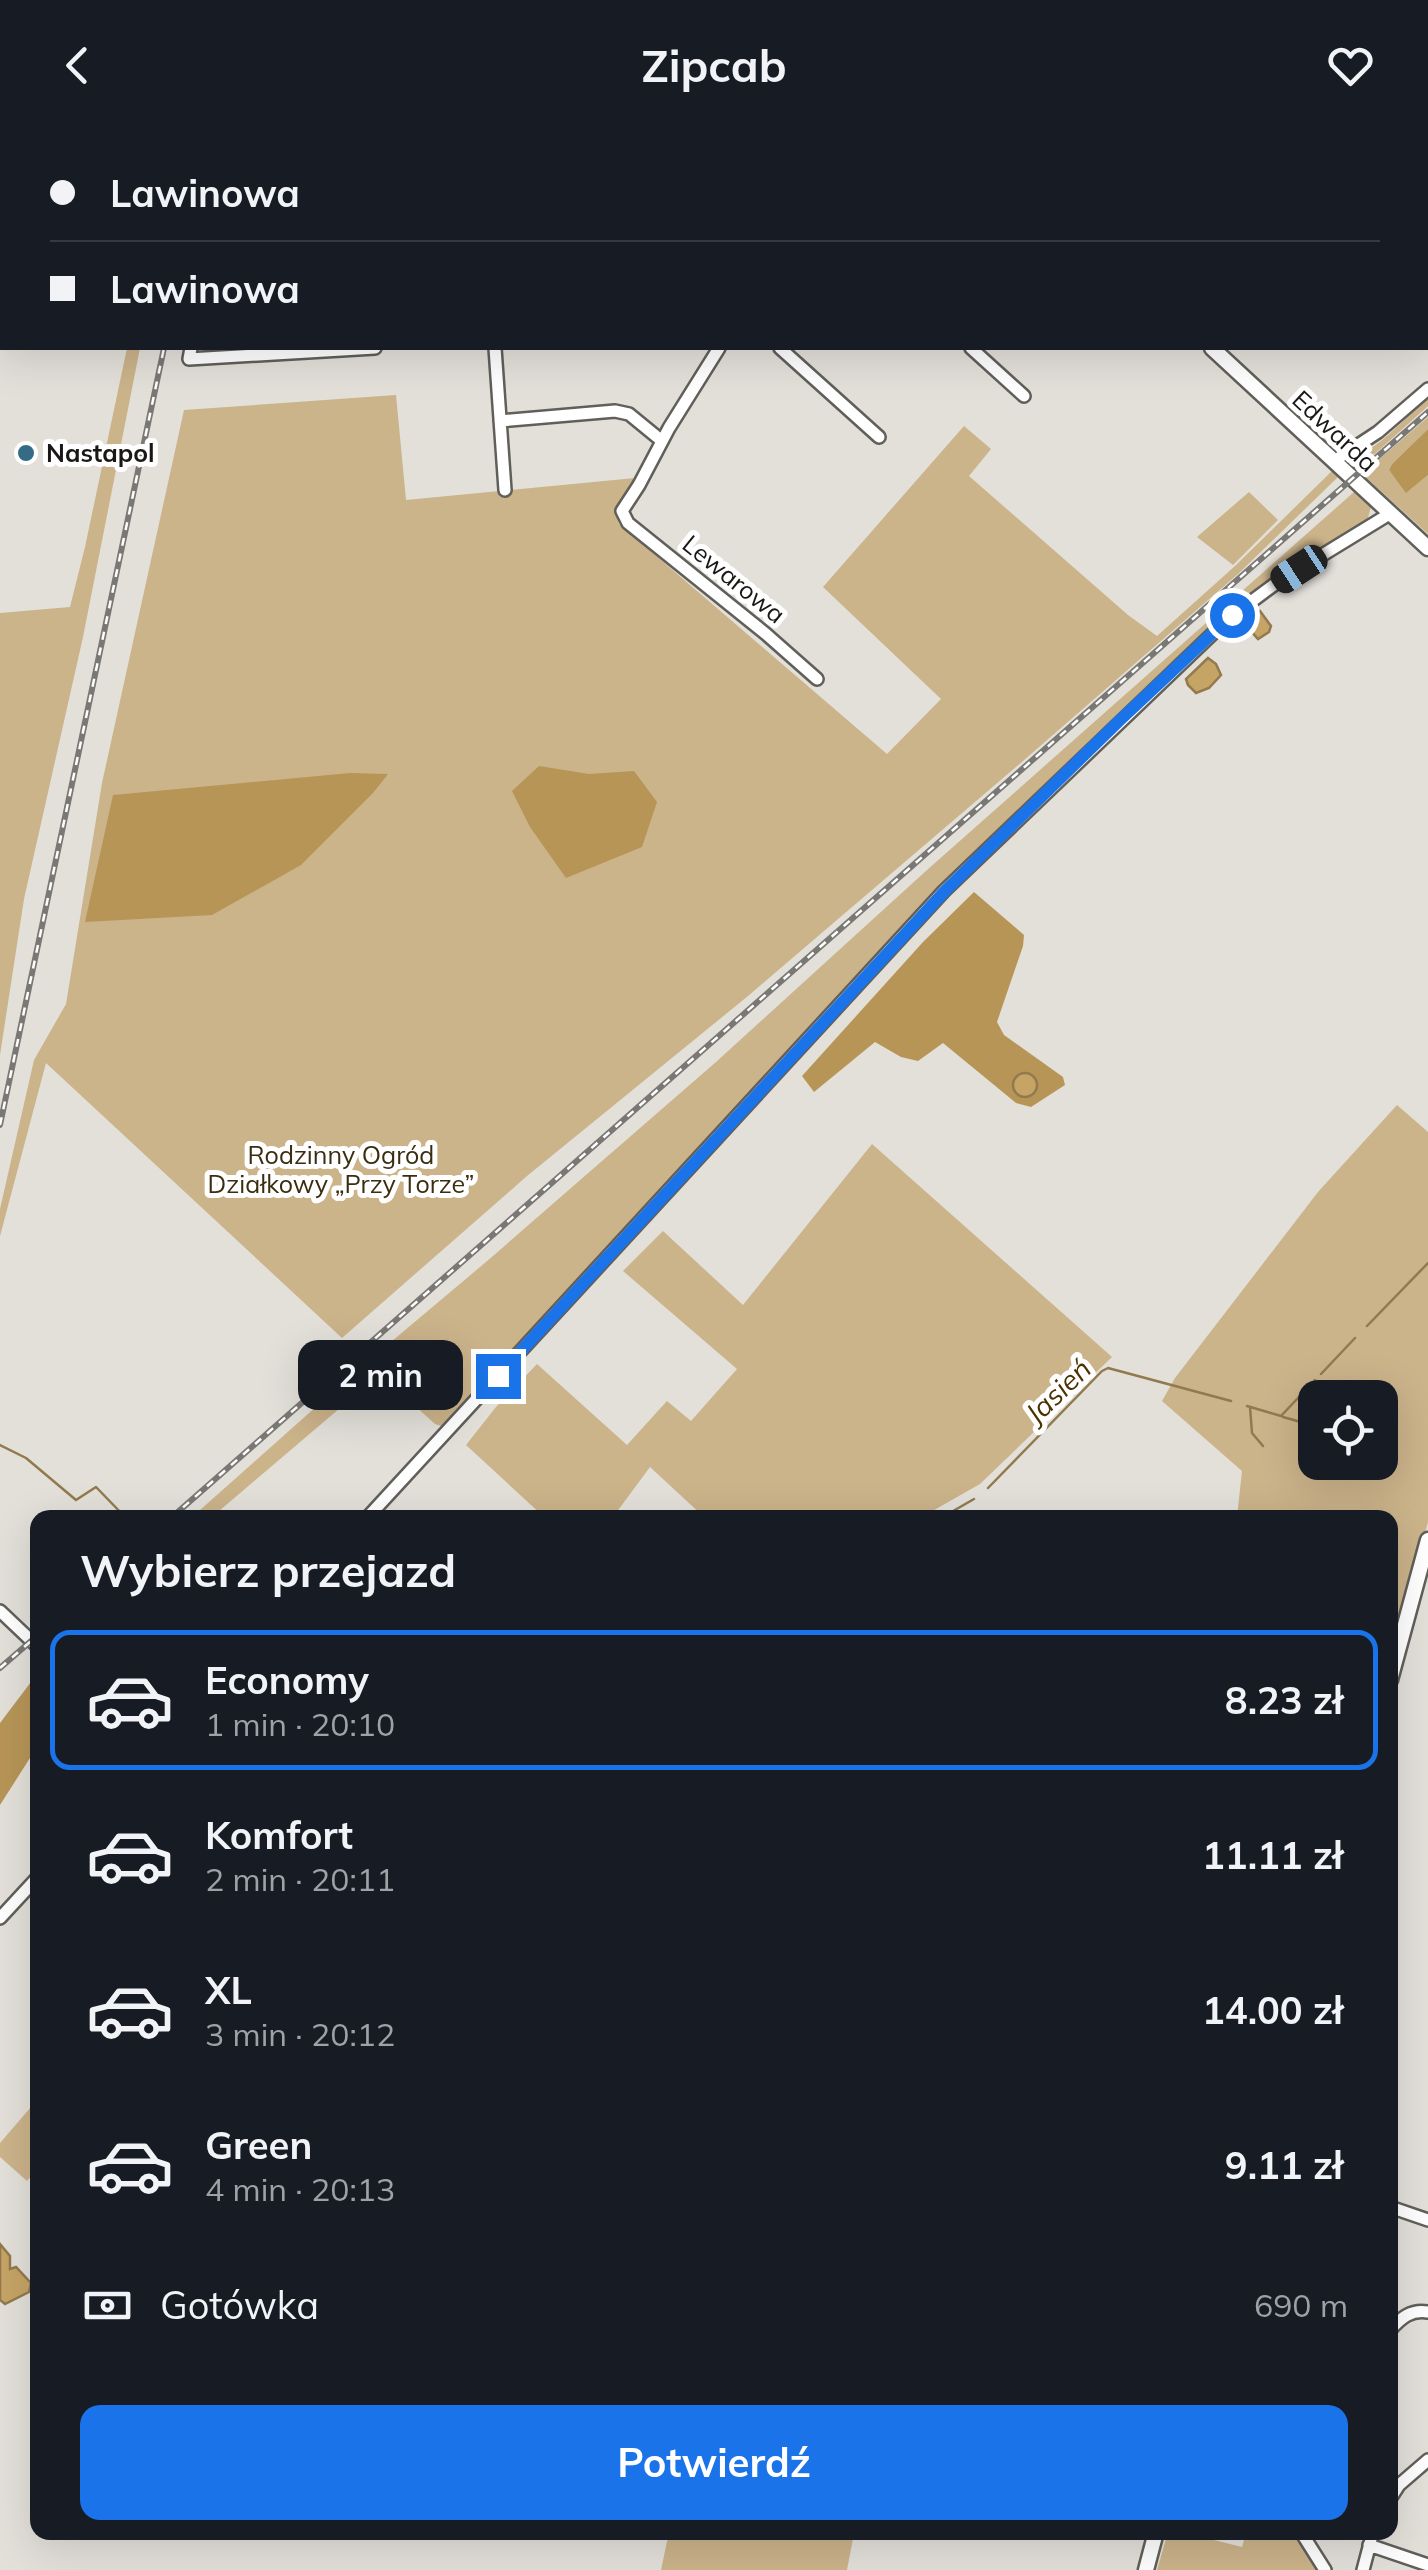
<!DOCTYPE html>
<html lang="pl">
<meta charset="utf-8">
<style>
:root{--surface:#171b24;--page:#242831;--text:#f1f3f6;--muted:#9ea1a6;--line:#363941;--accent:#1a73e8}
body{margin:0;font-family:Mulish,sans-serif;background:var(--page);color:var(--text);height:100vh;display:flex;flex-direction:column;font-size:38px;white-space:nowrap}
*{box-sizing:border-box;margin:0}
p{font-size:32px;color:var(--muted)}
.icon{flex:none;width:55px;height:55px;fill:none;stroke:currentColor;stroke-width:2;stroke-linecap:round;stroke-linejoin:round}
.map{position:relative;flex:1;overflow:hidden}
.panel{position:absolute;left:30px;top:1380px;width:1368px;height:1030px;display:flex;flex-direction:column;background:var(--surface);border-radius:20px;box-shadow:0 10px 40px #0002}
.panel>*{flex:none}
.hud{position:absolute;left:0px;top:0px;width:1430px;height:220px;box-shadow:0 10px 40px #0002;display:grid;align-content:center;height:220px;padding:0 50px;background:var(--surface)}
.fabs{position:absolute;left:1298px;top:1250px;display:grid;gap:20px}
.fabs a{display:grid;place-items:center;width:100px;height:100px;border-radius:20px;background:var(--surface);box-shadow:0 10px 40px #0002;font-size:50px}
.end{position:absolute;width:45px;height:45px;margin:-22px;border:12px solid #1a73e8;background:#fff;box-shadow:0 0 0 5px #fff}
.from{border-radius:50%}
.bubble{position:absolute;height:70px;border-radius:20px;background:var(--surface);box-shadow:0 10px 40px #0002;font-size:32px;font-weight:700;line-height:70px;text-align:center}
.car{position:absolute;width:30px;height:60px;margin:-30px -15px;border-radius:12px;box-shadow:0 0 8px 2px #0007;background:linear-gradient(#222 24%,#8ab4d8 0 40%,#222 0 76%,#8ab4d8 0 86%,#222 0)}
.hud b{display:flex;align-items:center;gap:35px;height:95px;font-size:38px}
.hud b+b{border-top:2px solid var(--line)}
.hud i{width:25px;height:25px;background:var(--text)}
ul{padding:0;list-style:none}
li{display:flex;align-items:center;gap:30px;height:140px;margin:0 20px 15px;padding:0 30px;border:5px solid transparent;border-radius:20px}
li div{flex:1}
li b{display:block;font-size:38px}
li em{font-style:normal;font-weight:700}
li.current{border-color:var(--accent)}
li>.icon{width:90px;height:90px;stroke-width:1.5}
h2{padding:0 50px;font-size:45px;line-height:120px}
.pay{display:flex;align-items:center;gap:25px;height:110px;padding:0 50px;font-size:38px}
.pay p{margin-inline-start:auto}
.button{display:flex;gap:20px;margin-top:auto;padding:20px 50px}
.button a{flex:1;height:115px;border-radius:20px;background:var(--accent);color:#fff;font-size:40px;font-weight:700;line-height:115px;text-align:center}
header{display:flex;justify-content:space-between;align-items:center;height:130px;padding:0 50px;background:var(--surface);font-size:45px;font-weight:700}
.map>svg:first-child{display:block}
.green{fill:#cbb38a;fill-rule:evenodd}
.forest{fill:#b79557}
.water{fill:#c6a466;stroke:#927a4e;stroke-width:2.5}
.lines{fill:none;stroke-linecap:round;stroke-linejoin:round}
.stream{stroke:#927a4e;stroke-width:2.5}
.minor-casing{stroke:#615f5a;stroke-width:16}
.tertiary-casing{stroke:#615f5a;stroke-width:19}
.minor{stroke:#fff;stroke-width:11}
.tertiary{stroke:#fff;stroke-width:14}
.rail-casing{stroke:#7a7874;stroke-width:6}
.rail{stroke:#fff;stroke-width:2.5;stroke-dasharray:8;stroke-linecap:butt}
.route{stroke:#1a73e8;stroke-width:12}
.poi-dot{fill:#346b86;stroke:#fff;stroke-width:4}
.labels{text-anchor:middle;stroke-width:10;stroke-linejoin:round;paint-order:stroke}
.street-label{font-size:25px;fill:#191816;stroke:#fff}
.poi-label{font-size:25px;font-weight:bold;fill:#191816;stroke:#fff;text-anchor:start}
.park-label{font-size:25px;fill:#3b2d10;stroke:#fff}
.water-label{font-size:28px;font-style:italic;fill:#4a3300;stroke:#fff}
</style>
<header><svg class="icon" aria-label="back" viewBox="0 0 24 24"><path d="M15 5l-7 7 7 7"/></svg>Zipcab<svg class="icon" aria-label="heart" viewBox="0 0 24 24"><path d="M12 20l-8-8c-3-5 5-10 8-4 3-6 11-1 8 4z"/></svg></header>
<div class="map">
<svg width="1428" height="2440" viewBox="0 0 1428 2440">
<rect width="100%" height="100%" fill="#e3e0da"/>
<path class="green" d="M127,218H140L83,507L24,769L0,925V483L70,477L85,417Z
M396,265L406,370L635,348L615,380L619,394L887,624L941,569L823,457L964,296L991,319L969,346L1128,485L1157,506L1235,436L1332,341L1338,347L1238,444L1023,631L748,866L527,1046L342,1208L46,933L0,1106V1079L34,930L66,874L102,653L184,280Z
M1428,267V276L1358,339L1348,330L1350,327C1376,323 1408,285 1428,267Z
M1428,287V299L1392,334L1389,340L1407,362L1428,345V404L1362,344Z
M1249,362L1278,390L1233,435L1197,407Z
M1354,362L1371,377L1367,391L1231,480L1207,501L951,748L444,1297L435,1294L380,1244L212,1387L191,1388L354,1243L486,1132L716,932L927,740Z
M1397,975L1428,1002V1392L1401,1492L1390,1519V1388L1237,1387L1242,1341L1162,1271L1175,1248L1318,1062ZM1315,1268H1380V1332H1315Z
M872,1014L1112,1227L980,1354L922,1387H704L650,1337L613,1387H544L466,1315L496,1277L537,1234L627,1315L667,1271L691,1291L737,1239L623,1141L663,1101L743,1175Z
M37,1970V2039L27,2051L0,2027V2013Z
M669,2402H854V2403L847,2440H661Z
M1168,2402L1186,2403L1242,2417L1246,2403H1300L1322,2440H1157Z"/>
<path class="forest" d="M1428,299V345L1406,363L1389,340L1392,334Z
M539,636L589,644L634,641L657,672L642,717L566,748L530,697L512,661Z
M350,643L388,644L373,663L301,735L212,785L85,792L113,665Z
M974,762L1024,805L1023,816L997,892L1004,905L1063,947L1065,955L1031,977L1016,973L943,913L918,931L901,927L875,912L814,962L802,946L923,812Z
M37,1544V1617L0,1675V1593Z"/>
<path class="water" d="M1260,481L1271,496L1269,502L1258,509L1244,493Z
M1208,528L1216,534L1221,545L1209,558L1196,563L1188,555L1186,549Z
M1013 955a12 12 0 1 1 24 0a12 12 0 1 1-24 0Z
M0,2114L10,2126V2139L16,2137L31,2153L29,2162L5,2174L0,2170Z"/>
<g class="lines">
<path class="stream" d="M1367,1196L1428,1133
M1321,1244L1355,1208
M1247,1276L1281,1286L1315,1250
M1250,1277L1252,1303L1263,1316
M1283,1287L1315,1296
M0,1315L26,1328L76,1370L96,1357L126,1388
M988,1358L1102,1241L1108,1238L1231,1271
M941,1388L974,1369"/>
<g class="minor-casing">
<path id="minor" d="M476,0L477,2
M1161,0L1164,2
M1402,0L1405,2
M238,2V0
M880,2L882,0
M1264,2L1266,0
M191,218L189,229L375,218
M495,218L505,360
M719,218L669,298L639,355L622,381L628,393L766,504L817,549
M780,218L879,307
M971,218L1024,266
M500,291L615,281L629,284L662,311
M1334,331L1378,302L1428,259
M367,1388L944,761L1228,489L1275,454L1391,383
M0,1481L38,1517
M0,1788L38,1747
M1390,2077L1428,2090
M1390,2200C1401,2188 1411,2179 1428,2182
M1390,2369L1399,2355L1428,2330
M1301,2402L1325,2440
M1369,2415L1428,2435
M1363,2440L1373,2402"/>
</g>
<g class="tertiary-casing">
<path id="tertiary" d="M974,0L977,2
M1212,218L1428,418
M1390,1550L1428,1410
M1146,2440L1156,2402"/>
</g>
<use href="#minor" class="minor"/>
<use href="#tertiary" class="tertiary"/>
<g class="rail-casing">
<path id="rail" d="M210,2L211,0
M0,995L164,218
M171,1388L1428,282
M0,1538L38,1505"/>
</g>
<use href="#rail" class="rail"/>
</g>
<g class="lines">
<path class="route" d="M498,1246L944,762L1120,590L1232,485"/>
</g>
<circle class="poi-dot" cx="26" cy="323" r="10"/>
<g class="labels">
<g class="street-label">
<text transform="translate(1335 301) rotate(43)" y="9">Edwarda</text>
<text transform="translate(734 449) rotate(39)" y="9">Lewarowa</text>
</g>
<g class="poi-label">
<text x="46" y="332">Nastapol</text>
</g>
<g class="park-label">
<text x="341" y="1034">Rodzinny Ogród<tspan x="341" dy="29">Działkowy „Przy Torze”</tspan></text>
</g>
<g class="water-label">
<text transform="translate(1058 1261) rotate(-44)" y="10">Jasień</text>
</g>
</g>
</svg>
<div class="fabs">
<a><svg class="icon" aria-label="locate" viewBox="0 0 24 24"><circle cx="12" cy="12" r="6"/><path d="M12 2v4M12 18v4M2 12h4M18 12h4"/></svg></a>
</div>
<i class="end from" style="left:1232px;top:485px"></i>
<i class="end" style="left:498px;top:1246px"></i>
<div class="bubble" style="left:298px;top:1210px;width:165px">2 min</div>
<i class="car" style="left:1299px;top:439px;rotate:237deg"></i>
<div class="hud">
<b><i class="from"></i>Lawinowa</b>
<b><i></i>Lawinowa</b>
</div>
<section class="panel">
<h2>Wybierz przejazd</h2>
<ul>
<li class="current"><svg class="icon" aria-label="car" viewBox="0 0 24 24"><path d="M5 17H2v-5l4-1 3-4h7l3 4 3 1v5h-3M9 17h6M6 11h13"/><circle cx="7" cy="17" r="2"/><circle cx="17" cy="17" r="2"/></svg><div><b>Economy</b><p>1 min · 20:10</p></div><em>8.23 zł</em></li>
<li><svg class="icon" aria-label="car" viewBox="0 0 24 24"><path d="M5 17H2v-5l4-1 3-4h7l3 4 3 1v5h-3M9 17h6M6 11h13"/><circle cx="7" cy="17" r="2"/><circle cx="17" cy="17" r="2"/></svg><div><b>Komfort</b><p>2 min · 20:11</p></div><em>11.11 zł</em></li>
<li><svg class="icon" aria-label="car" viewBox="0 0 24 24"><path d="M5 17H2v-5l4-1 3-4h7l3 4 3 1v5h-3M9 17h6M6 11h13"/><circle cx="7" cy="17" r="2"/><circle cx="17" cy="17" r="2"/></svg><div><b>XL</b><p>3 min · 20:12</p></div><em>14.00 zł</em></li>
<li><svg class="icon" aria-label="car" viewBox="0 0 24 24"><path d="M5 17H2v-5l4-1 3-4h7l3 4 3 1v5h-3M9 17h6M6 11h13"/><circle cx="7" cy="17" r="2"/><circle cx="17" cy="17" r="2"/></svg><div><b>Green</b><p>4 min · 20:13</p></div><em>9.11 zł</em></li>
</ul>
<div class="pay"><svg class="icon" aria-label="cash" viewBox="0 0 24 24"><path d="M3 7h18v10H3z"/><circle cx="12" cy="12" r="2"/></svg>Gotówka<p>690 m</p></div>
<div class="button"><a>Potwierdź</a></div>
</section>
</div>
